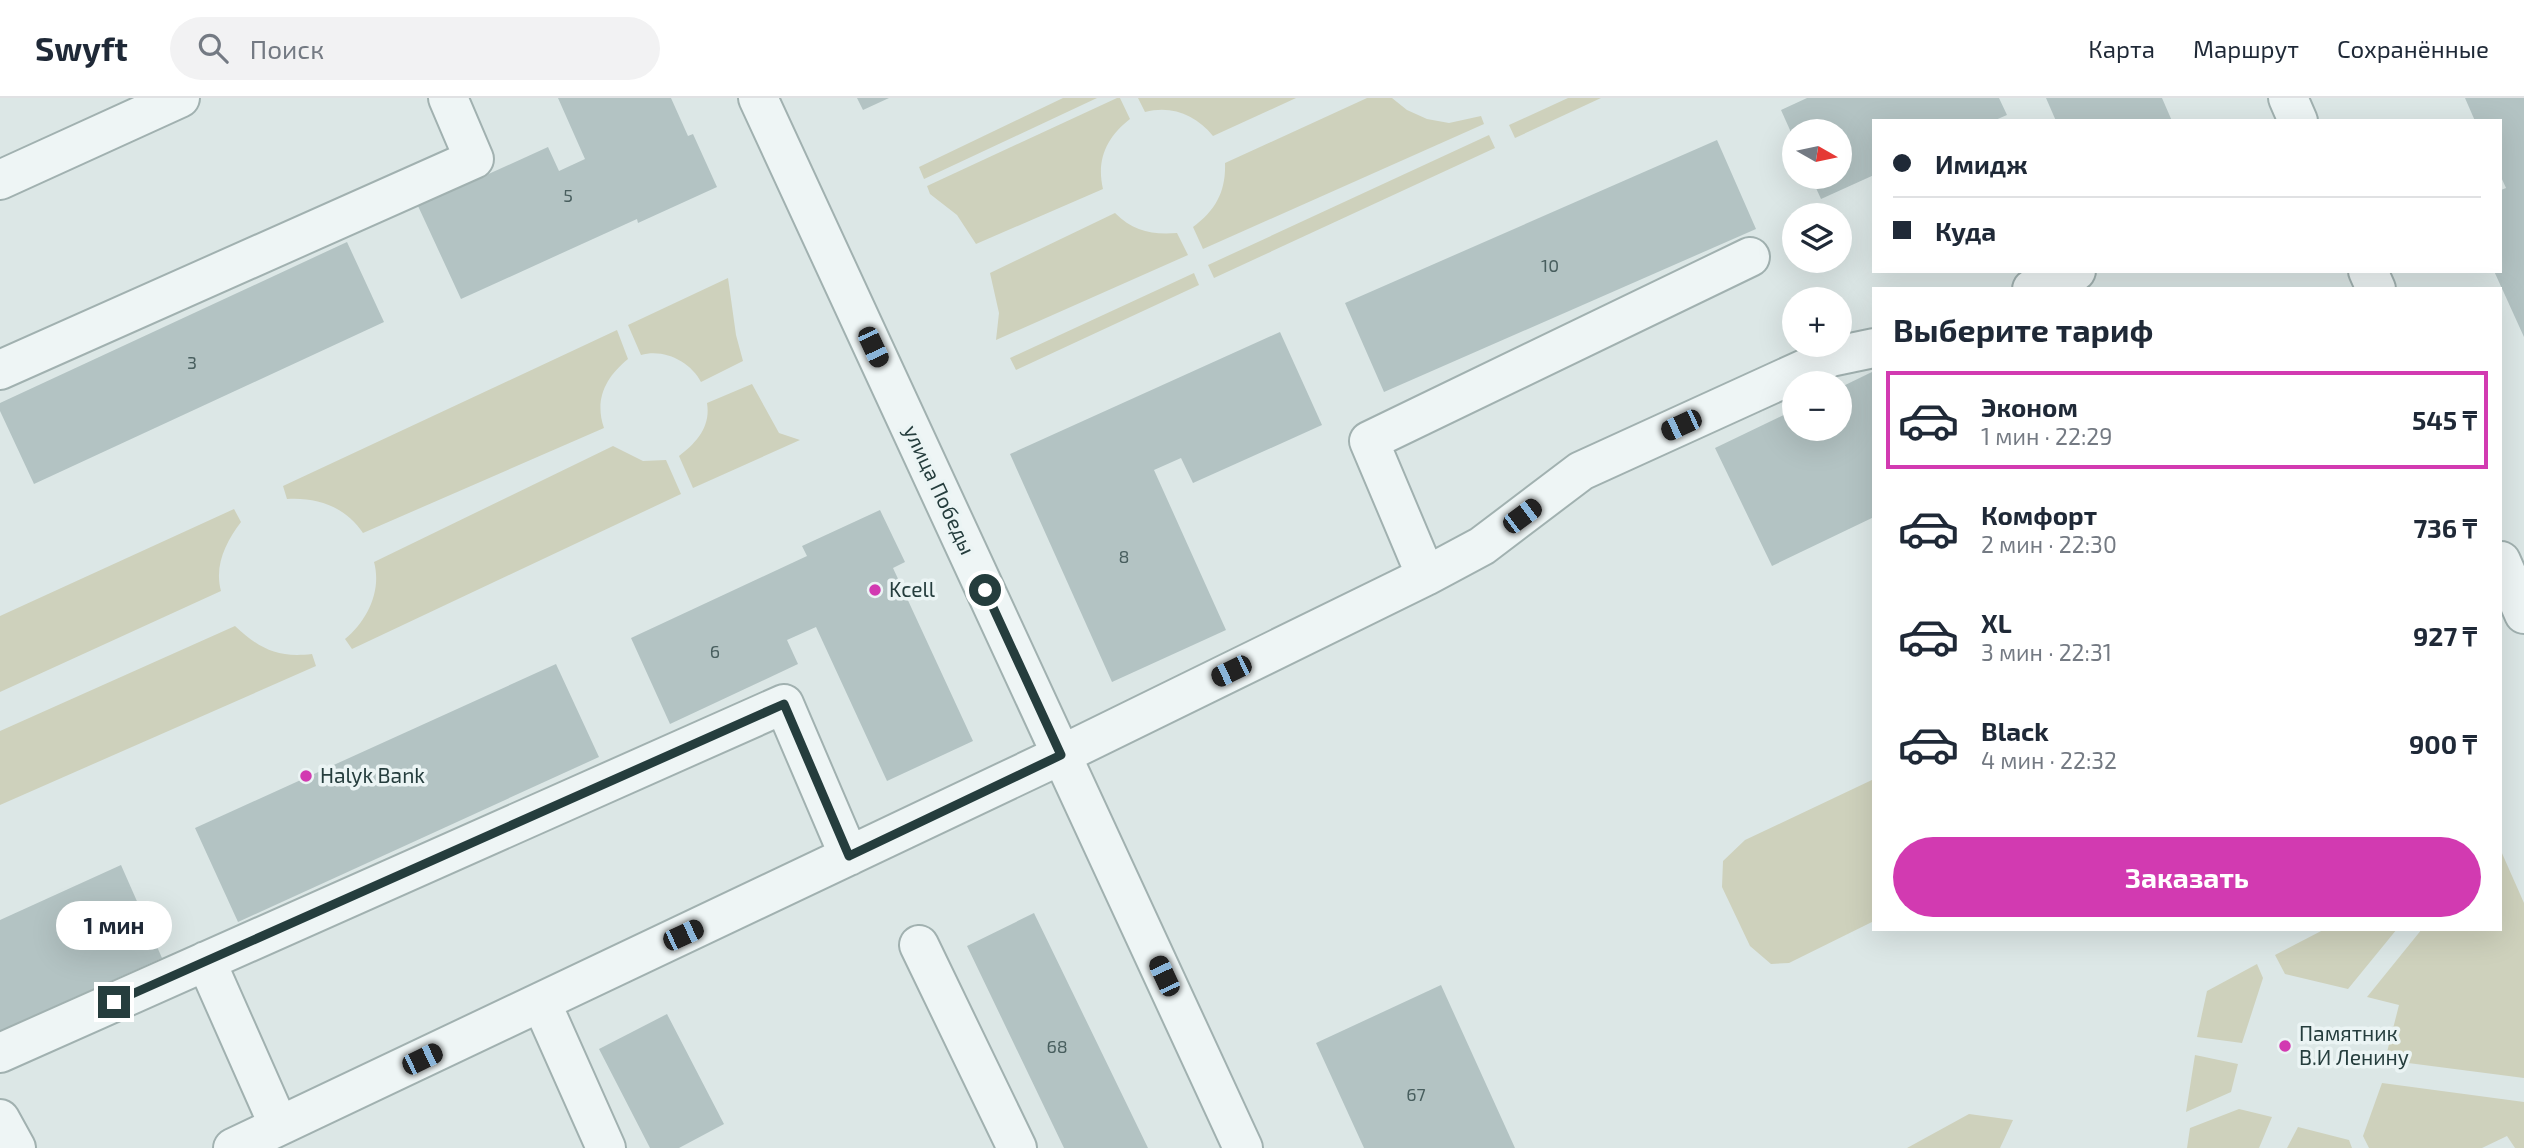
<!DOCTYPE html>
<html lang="ru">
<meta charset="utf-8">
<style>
:root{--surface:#fff;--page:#f2f2f3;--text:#1f2937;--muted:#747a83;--line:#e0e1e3;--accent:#d23ab1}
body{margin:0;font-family:"Exo 2",sans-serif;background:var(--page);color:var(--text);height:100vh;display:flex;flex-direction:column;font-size:26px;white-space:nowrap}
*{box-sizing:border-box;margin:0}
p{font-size:23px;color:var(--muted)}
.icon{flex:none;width:38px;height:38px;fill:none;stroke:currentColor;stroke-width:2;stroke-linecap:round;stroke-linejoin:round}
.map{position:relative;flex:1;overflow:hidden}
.drawer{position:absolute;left:1872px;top:189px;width:630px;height:644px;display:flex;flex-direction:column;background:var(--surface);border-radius:0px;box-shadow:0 7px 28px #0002}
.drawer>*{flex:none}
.banner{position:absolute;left:1872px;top:21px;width:630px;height:154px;border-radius:0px;box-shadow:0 7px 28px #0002;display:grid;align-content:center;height:154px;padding:0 21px;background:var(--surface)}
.needle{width:46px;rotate:99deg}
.controls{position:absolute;left:1782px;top:21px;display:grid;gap:14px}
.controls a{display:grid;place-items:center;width:70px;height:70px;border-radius:50%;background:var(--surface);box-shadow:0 7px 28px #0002;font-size:35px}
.end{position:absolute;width:32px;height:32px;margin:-16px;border:9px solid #253d3d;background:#fff;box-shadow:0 0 0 4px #fff}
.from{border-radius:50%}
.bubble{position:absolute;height:49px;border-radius:24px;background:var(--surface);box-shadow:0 7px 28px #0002;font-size:23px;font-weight:700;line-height:49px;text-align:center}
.car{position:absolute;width:21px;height:42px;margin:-21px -10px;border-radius:9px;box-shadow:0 0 5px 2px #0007;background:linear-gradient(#222 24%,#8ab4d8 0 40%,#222 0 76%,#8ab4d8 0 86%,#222 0)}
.banner b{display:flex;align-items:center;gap:24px;height:66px;font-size:26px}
.banner b+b{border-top:2px solid var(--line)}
.banner i{width:18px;height:18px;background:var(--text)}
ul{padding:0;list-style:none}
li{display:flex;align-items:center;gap:21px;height:98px;margin:0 14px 10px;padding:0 7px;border:4px solid transparent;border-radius:0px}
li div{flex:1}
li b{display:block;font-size:26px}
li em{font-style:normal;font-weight:700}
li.current{border-color:var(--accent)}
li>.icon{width:63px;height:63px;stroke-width:1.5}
h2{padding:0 21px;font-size:32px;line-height:84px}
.cta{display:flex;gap:14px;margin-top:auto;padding:14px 21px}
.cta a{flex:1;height:80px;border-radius:42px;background:var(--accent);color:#fff;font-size:28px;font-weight:700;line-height:80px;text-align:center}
header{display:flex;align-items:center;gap:42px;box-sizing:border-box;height:98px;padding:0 35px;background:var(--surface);border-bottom:2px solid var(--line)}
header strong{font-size:33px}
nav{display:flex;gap:38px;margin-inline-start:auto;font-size:24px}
.search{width:490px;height:63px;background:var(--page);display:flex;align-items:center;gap:18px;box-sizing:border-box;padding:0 24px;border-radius:38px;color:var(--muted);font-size:26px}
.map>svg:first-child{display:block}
.green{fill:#ced1bc}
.building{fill:#b3c3c3}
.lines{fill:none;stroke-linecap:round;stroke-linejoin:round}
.minor-casing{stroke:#a1b1b0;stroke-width:42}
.minor{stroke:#eef5f5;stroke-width:38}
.route{stroke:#253d3d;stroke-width:9}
.poi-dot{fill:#d23ab1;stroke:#ebf4f4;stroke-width:2.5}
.labels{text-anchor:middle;stroke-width:7;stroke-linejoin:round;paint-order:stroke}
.number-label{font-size:18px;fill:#485e5e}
.street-label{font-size:21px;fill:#253d3d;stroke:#ebf4f4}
.poi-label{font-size:21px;fill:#253d3d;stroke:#ebf4f4;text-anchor:start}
</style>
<header>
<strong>Swyft</strong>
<div class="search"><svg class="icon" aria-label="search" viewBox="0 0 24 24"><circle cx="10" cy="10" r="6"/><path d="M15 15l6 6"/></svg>Поиск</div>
<nav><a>Карта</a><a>Маршрут</a><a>Сохранённые</a></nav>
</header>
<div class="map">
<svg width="2524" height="1050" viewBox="0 0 2524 1050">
<rect width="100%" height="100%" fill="#dce7e6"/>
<path class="green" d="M1063,0H1097L924,81L919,69Z
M1117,0H1120L1130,21C1107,39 1096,61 1103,91L976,146L957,117L930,96L927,88Z
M1138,0H1296L1213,38C1196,17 1172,7 1145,14Z
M1367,0H1392L1407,12L1427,21L1449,25L1481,18L1484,26L1203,151L1193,129C1216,112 1226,93 1225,65Z
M1568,0H1601L1515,40L1509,27Z
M1489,37L1495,50L1214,180L1208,167Z
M1115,115C1133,133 1152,137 1177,135L1188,157L996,242L999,215L990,175Z
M1194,175L1199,187L1016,272L1010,260Z
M728,180L736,237L743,263L701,284C691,264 664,250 641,257L628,227Z
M617,232L628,261C606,279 594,301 604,330L363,435C346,409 317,399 287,401L283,388Z
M752,286L779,335L800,342L693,390L679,358C696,345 711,329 707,305Z
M613,348L643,363L666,362L681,396L352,551L345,541C367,523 382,493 374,464Z
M234,411L241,424C226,444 214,467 221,493L0,594V518Z
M235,528C260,551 277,560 312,556L316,568L0,707V633Z
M1874,681V823L1789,865L1771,866L1750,848L1722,789L1723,763L1745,742Z
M2501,753L2524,805V980L2385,962L2399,907L2367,899L2422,831H2501Z
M2325,831H2397L2348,891L2285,876L2275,857Z
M2257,866L2263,880L2242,945L2197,939L2207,893Z
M2195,957L2238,966L2231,994L2186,1014Z
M2382,985L2524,1004V1050H2515L2507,1038L2482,1050H2369L2363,1038Z
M2239,1011L2272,1019L2259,1050H2187L2190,1030Z
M1969,1016L2013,1022L2000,1050H1907Z
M2298,1029L2349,1042L2352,1050H2287Z"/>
<path class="building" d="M558,0H671L688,38L693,36L717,89L638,125L637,121L461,201L418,108L548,49L559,73L585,61Z
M857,0H889L863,12Z
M1807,0H1999L2007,17L1993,23H1874V77L1821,101L1811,79H1839V33H1794V41L1781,12Z
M2046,0H2162L2172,23H2056Z
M2465,0H2524V239L2494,173H2501V92L2506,90L2501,79V23H2475Z
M1717,42L1756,131L1384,294L1345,205Z
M347,144L384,224L34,386L0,313V305Z
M1280,234L1322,327L1193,385L1181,360L1154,372L1226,532L1112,584L1010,356Z
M1874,273V419L1772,468L1715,350L1794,312V331H1839V290Z
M880,412L905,464L893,470L973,643L887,683L816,529L787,542L798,566L670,626L631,540L807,458L802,448Z
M556,566L599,659L238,824L195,730Z
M121,767L162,860L0,933V822Z
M1034,815L1148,1050H1064L967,848Z
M1441,887L1515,1050H1364L1316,945Z
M667,916L724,1026L679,1050H650L599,951Z"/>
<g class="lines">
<g class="minor-casing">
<path id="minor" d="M758,0L1243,1050
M2288,0L2298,23
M0,82L180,0
M2368,173L2376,191
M2032,191L2076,173
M0,272L474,61L448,0
M2501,463L2524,516
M1426,478L1369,343L1750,159
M919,847L1017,1050
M206,863L279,1028
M541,904L606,1050
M0,955L784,606L849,758
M0,1021L16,1050
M233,1050L1061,657L1426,478L1482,448L1581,373L1831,259L1874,250"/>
</g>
<use href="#minor" class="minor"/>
</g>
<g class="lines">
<path class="route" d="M114,904L784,606L849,758L1061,657L985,492"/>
</g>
<g class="poi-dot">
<circle cx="875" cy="492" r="7"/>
<circle cx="306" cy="678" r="7"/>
<circle cx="2285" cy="948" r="7"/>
</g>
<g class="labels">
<g class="number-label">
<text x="568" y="104">5</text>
<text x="1550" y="174">10</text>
<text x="192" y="271">3</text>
<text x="1124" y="465">8</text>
<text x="715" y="560">6</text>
<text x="1057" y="955">68</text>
<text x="1416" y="1003">67</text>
</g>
<g class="street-label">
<text transform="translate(939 392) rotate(65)" y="7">улица Победы</text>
</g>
<g class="poi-label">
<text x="889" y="499">Kcell</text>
<text x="320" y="685">Halyk Bank</text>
<text x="2299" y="943">Памятник<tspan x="2299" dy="24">В.И Ленину</tspan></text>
</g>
</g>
</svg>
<div class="controls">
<a><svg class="needle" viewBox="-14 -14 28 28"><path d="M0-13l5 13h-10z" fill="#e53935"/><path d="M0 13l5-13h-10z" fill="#747a83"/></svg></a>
<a><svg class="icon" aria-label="layers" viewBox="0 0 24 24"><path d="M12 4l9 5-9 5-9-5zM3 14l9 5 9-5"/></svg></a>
<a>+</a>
<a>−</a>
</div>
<i class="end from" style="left:985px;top:492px"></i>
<i class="end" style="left:114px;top:904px"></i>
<div class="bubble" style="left:56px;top:803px;width:116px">1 мин</div>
<i class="car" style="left:873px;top:249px;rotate:155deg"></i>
<i class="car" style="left:1681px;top:327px;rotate:245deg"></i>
<i class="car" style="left:1522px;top:418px;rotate:53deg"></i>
<i class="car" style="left:1231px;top:573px;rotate:244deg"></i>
<i class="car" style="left:683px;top:837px;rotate:65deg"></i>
<i class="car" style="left:1164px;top:878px;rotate:335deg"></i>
<i class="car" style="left:422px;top:961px;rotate:64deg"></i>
<div class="banner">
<b><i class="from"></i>Имидж</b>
<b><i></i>Куда</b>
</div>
<section class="drawer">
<h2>Выберите тариф</h2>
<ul>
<li class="current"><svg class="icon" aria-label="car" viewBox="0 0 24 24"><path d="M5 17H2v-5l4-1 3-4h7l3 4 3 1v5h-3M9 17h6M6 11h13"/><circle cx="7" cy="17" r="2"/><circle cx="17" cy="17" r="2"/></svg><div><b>Эконом</b><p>1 мин · 22:29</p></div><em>545 ₸</em></li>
<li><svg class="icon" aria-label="car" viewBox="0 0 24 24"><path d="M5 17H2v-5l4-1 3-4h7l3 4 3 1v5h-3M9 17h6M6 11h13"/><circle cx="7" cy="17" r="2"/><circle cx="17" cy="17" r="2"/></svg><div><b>Комфорт</b><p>2 мин · 22:30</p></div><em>736 ₸</em></li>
<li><svg class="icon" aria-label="car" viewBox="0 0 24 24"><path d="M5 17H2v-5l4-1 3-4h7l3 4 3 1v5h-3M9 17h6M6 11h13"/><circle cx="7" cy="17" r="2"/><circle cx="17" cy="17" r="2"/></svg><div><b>XL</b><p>3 мин · 22:31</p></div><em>927 ₸</em></li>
<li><svg class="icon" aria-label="car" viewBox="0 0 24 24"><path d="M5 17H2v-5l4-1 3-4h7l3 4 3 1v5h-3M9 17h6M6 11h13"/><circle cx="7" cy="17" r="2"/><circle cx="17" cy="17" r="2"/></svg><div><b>Black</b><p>4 мин · 22:32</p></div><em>900 ₸</em></li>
</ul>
<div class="cta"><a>Заказать</a></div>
</section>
</div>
